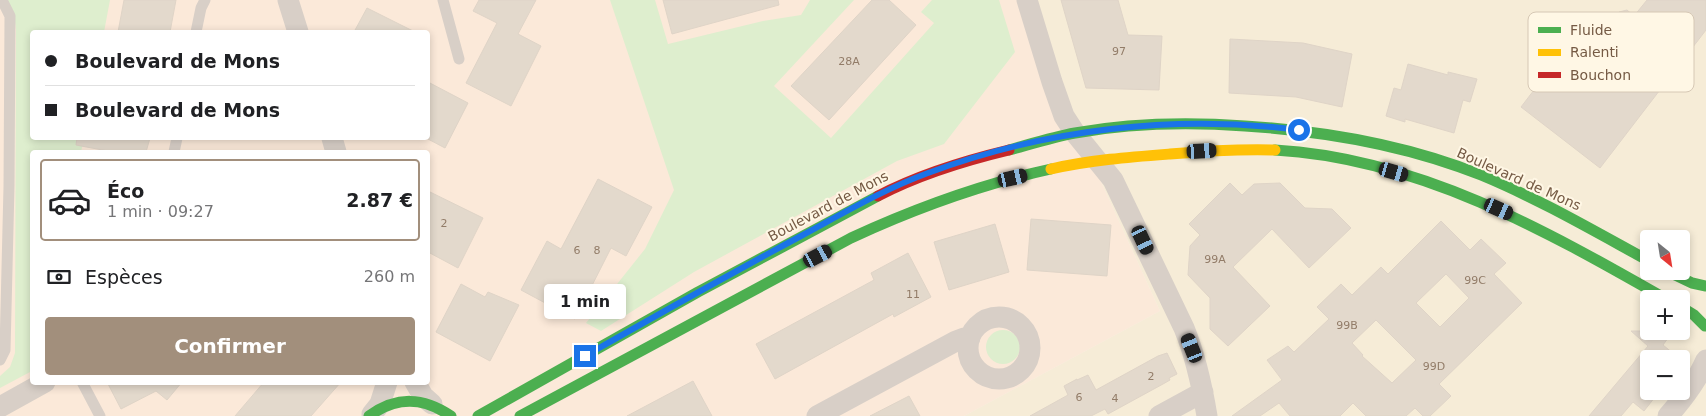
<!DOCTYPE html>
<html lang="fr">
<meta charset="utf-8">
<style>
:root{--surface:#fff;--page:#f6f6f6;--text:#202124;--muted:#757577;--line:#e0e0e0;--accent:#a28f7c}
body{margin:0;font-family:"DejaVu Sans",sans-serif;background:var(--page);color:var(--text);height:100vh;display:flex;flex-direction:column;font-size:19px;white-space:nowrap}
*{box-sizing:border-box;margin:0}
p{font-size:16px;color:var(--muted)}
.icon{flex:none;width:28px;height:28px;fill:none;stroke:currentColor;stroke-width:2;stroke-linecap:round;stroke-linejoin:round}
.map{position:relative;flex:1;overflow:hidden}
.drawer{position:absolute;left:30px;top:150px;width:400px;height:235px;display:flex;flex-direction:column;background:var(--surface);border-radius:5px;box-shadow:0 2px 8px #0003}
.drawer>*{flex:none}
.guide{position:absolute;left:30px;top:30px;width:400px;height:110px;border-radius:5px;box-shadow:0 2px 8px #0003;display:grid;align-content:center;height:110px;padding:0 15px;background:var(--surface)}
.needle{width:32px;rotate:150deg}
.controls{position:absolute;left:1640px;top:230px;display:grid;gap:10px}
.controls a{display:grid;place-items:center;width:50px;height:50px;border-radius:5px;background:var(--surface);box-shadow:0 2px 8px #0003;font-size:25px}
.end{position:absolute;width:22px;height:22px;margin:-11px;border:6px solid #1a73e8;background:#fff;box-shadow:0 0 0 2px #fff}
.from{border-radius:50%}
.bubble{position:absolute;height:35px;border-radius:5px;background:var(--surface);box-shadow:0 2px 8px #0003;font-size:16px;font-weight:700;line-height:35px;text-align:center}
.car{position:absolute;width:15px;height:30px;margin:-15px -8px;border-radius:6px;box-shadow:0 0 4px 1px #0007;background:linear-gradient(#222 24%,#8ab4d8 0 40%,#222 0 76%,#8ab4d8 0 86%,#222 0)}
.guide b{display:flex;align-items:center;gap:18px;height:48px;font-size:19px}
.guide b+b{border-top:1px solid var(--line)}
.guide i{width:12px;height:12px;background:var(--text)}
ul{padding:9px 0 0;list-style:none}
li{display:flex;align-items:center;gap:15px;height:82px;margin:0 10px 8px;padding:0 5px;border:2px solid var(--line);border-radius:5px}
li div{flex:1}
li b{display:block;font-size:19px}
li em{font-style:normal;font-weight:700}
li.on{border-color:var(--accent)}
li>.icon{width:45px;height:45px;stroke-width:1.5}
.pay{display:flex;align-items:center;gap:12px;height:55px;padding:0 15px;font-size:19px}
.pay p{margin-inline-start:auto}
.button{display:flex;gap:10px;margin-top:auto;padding:10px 15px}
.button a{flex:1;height:58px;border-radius:5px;background:var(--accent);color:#fff;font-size:20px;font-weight:700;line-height:58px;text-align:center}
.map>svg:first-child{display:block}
.residential{fill:#f6ecd7;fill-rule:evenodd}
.commercial{fill:#fbe9d9;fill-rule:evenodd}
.green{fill:#deeece}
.building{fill:#e3d9cc;stroke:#dfd4c7;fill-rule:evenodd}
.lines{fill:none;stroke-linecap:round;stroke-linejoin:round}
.lane{stroke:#d8cfc7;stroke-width:11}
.street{stroke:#d8cfc7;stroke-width:21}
.fast{stroke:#4caf50;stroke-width:11}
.slow{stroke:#ffc107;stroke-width:11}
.jam{stroke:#c62828;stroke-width:11}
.route{stroke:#1a73e8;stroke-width:6}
.labels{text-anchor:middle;stroke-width:4;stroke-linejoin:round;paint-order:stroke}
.number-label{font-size:11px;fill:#927c68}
.street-label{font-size:14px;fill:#755a44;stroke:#fff7e5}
.key{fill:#fff7e5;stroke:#d6c8b5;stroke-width:1}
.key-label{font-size:14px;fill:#755a44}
</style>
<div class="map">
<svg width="1706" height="416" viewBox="0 0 1706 416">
<rect width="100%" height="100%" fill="#f6f1e5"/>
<path class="residential" d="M1037,0H1706V416H964L1160,311L1070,114ZM1649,239H1681V271H1649ZM1649,299H1681V331H1649ZM1649,359H1681V391H1649Z"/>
<path class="commercial" d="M0,0H1037L1070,114L1160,311L964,416H0ZM32,32H428V138H32ZM32,152H428V382H32Z"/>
<path class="green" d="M5,0H110L104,32H32V138H84L81,152H32V371L0,388V376L10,367L15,353L16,29L14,14Z
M610,0H655L668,44L763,21L801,15L810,0H854L774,86L831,138L934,23L921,12L932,0H999L1015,52L944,144L897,161L694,272L601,331L586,323L645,249L674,190Z
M986 347a17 17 0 1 1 34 0a17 17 0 1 1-34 0Z"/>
<path class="building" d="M124,0H176L170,32H118Z
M479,0H536L518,34L541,46L511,106L466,83L497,23L473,11Z
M663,0H778L779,5L672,34Z
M872,0H889L916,25L829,120L791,86Z
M1061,0H1118L1128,35L1162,36L1159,90L1086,88Z
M1647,0H1706V30L1600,168L1521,107L1570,43L1593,61L1616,30L1609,25L1619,12L1627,10L1634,16Z
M367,8L415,32H354Z
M1230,39L1303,43L1352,54L1342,107L1296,97L1229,93Z
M1408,64L1448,75V72L1477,79L1470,102L1463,100L1454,133L1405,119V122L1386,116L1394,88L1401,90Z
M428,82L468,103L445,148L428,139Z
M77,138H150L146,152H113L76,145Z
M598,179L652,207L626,256L611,248L575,319L521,290L547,241L561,249Z
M1230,183L1242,195L1254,184L1280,183L1305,208L1332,209L1351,228L1309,268L1272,229L1233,267L1270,306L1228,346L1210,329V298L1188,275L1190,246L1200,235L1189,224Z
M428,191L483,218L458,268L428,252Z
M1031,219L1111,225L1107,276L1027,270Z
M1441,221L1470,250L1481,239L1506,263L1494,274L1522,303L1439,384L1451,396L1430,416H1423L1415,408L1406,416H1366L1353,403L1340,416H1290L1279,403L1260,416H1232L1282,380L1267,360L1288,346L1294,352L1329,319L1317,307L1341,284L1352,295L1381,267L1388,274ZM1446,274L1469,298L1440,327L1416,303ZM1376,320L1416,360L1392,383L1362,356L1363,355L1352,343Z
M995,224L1009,272L949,290L934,242Z
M908,253L931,297L894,317L893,314L775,379L756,344L874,280L871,273Z
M461,284L485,297L488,292L519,305L490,361L436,332Z
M1631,331H1673L1663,345L1680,359H1649V391L1655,397L1644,411L1633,402L1621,416H1589L1648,346Z
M1167,353L1177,374L1169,378L1170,380L1163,384L1108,414L1105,409L1091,416H1030L1068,395L1064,386L1077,379V380L1088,375L1096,390L1158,356Z
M693,381L712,416H627Z
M107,382H182L167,400L156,391L121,409Z
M264,382H341L311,416H235Z
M909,396L920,416H870Z"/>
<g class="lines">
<path class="lane" d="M443,0L459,59
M196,32L201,8L205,0
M174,152L177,138
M0,360L5,350L9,187L10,16L2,0
M82,382L100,416"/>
<path class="street" d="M288,0L298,32
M1027,0L1052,82L1064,116L1075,133L1113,180L1184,328C1196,357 1202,386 1207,416
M332,138L336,152
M968 348a31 31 0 1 1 62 0a31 31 0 1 1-62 0Z
M415,382L423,396L432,404
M0,407L45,382
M372,414L380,404L387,382
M817,416L956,341L964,338H970
M1159,416L1203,392
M1668,416C1683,399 1697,381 1706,360"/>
<path class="fast" d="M1009,150C1031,144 1053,137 1075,133C1131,123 1188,122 1245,126C1325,131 1406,145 1481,175C1539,199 1594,231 1649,261
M1275,150C1418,158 1545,230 1666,299
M1667,271L1692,283L1706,286
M1681,307L1694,315L1705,326
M369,416C397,396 423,397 451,416
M478,416L698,292L878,196
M520,416L851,238C916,208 982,184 1051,169"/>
<path class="slow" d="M1051,169C1091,160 1131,157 1170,154C1205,151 1240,149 1275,150"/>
<path class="jam" d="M878,196C920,174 963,161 1009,150"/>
</g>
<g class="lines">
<path class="route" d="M585,356C657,315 728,275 801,236C842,214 884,189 928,173C1046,129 1174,114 1299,130"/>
</g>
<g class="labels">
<g class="number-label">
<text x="1119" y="55">97</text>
<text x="849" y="65">28A</text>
<text x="444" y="227">2</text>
<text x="577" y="254">6</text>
<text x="597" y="254">8</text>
<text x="1215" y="263">99A</text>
<text x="1475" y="284">99C</text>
<text x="913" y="298">11</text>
<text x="1347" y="329">99B</text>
<text x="1434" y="370">99D</text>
<text x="1151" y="380">2</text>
<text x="1079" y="401">6</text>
<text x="1115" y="402">4</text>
</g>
<g class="street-label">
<text transform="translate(1519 179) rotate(24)" y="5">Boulevard de Mons</text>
<text transform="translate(828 206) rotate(-28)" y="5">Boulevard de Mons</text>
</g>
</g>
<rect x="1528" y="12" width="166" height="80" rx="8" class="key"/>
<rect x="1538" y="27" width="23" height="6" fill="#4caf50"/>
<rect x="1538" y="49" width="23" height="7" fill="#ffc107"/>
<rect x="1538" y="72" width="23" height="6" fill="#c62828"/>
<g class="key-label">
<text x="1570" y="35">Fluide</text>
<text x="1570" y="57">Ralenti</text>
<text x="1570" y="80">Bouchon</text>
</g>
</svg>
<div class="controls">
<a><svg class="needle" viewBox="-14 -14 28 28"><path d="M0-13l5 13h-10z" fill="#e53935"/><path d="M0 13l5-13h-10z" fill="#757577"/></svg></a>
<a>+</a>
<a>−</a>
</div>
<i class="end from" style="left:1299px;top:130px"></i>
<i class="end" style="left:585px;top:356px"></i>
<div class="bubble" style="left:544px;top:284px;width:82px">1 min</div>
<i class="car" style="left:1202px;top:151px;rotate:87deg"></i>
<i class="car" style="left:1394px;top:172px;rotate:106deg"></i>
<i class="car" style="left:1013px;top:178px;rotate:77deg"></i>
<i class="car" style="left:1499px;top:209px;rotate:114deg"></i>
<i class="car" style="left:1143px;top:240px;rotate:155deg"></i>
<i class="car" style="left:818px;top:256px;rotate:62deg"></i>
<i class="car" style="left:1192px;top:348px;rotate:338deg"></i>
<div class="guide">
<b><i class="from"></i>Boulevard de Mons</b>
<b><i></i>Boulevard de Mons</b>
</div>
<section class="drawer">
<ul>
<li class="on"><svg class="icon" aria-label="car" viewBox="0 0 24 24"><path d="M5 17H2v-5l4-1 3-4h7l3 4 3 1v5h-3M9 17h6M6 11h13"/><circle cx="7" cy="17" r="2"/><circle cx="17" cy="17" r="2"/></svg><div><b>Éco</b><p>1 min · 09:27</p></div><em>2.87 €</em></li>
</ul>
<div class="pay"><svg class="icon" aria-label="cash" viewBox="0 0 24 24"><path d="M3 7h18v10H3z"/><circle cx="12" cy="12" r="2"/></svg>Espèces<p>260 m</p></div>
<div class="button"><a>Confirmer</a></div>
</section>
</div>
